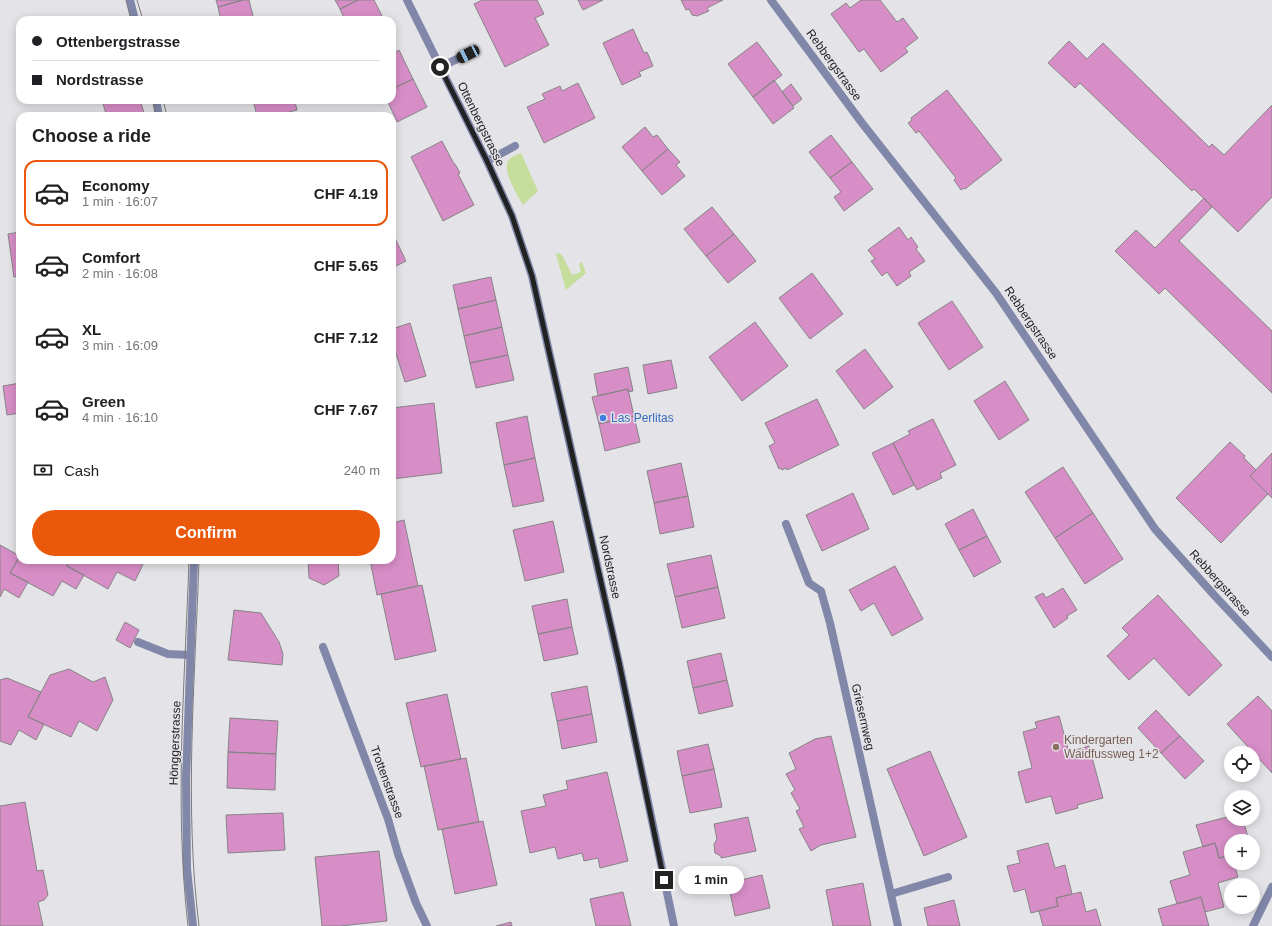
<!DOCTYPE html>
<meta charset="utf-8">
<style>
:root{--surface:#fff;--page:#f6f6f6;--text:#202124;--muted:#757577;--line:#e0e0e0;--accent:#ea580c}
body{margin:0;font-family:Helvetica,sans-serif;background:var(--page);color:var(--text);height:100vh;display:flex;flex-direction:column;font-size:15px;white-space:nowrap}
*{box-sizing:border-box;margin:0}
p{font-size:13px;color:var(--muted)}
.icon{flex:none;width:22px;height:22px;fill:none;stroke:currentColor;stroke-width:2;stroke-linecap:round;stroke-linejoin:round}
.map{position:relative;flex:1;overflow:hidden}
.sheet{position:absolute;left:16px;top:112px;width:380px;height:452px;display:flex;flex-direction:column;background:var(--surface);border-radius:12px;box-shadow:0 2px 10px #0003}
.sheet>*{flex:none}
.banner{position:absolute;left:16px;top:16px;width:380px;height:88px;border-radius:12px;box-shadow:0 2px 10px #0003;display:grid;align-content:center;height:88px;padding:0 16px;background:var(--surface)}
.buttons{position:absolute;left:1224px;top:746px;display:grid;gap:8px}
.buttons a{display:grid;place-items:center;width:36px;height:36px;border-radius:50%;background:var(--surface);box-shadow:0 2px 10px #0003;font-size:20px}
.end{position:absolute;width:18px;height:18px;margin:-9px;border:5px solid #222223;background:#fff;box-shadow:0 0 0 2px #fff}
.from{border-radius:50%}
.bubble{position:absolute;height:28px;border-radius:14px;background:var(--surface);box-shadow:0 2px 10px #0003;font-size:13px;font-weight:800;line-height:28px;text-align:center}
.car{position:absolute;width:12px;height:24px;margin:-12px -6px;border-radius:5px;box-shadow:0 0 3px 1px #0007;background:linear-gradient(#222 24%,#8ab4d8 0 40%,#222 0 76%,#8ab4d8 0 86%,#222 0)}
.banner b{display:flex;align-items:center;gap:14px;height:38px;font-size:15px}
.banner b+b{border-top:1px solid var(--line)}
.banner i{width:10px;height:10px;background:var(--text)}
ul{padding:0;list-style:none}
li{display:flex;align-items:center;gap:12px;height:66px;margin:0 8px 6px;padding:0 8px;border:2px solid transparent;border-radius:12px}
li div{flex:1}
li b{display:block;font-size:15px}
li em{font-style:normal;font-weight:800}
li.current{border-color:var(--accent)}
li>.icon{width:36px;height:36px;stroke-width:1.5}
h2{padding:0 16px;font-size:18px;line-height:48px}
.pay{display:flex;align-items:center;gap:10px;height:44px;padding:0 16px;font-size:15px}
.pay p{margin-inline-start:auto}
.primary-button{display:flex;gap:8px;margin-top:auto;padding:8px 16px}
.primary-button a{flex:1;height:46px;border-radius:24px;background:var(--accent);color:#fff;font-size:16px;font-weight:800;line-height:46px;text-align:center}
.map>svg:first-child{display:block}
.green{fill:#c5de9c}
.building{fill:#d78ec7;stroke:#878486}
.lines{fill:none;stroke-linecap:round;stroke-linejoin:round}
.service{stroke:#8087a9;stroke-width:8}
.minor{stroke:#8087a9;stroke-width:8}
.tram{stroke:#7b7b7d;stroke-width:1}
.route{stroke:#222223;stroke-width:5}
.shop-dot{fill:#3f7fe0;stroke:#e4e3e7;stroke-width:1.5}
.education-dot{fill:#8d6e63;stroke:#e4e3e7;stroke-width:1.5}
.labels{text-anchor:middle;stroke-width:3;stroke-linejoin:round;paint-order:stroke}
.street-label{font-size:12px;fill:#222223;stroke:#e4e3e7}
.shop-label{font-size:12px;fill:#366cbe;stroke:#e4e3e7;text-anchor:start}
.education-label{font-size:12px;fill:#785e54;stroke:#e4e3e7;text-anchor:start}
</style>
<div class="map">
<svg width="1272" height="926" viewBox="0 0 1272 926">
<rect width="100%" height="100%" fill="#e4e3e7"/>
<path class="green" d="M521,153L538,191L523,205C518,196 502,171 508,161C510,157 517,155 521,153Z
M559,253L562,255L572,275L581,272L579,264L582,262L586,273L566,290L556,254Z"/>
<path class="building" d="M216,0H243L218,7Z
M243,0H249L254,20H221L218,7Z
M335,0H358L340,9Z
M358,0H374L384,20H345L340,9Z
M482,0H537L544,14L535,18L549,45L505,67L474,4Z
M578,0H603L583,10Z
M681,0H723L707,8L709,11L697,16L692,15L689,9L686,10Z
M861,0H880L897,22L903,18L918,38L905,48L908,52L881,72L864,49L859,52L831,14L846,3L850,8Z
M633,29L644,53L647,52L653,66L639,72L641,76L622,85L603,43Z
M1069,41L1087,59L1103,43L1209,147L1212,144L1224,155L1272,105V197L1238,232L1194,189L1192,191L1080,83L1075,88L1048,63Z
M757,42L782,75L753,97L728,64Z
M399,50L413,79L392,89V54Z
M413,79L427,107L397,122L387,100H392V89Z
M774,80L794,108L773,124L753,97Z
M578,83L595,118L544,143L527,107L545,99L542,94L560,86L562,91Z
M791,84L802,99L793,106L782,92Z
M947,90L1002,160L965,189L964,188L961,190L954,180L956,178L919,131L916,133L908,123L912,120L911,118Z
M102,100H140L145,116H99L106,114Z
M253,100H292V103L295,102L297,110L289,112L290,115L284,116H257Z
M645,127L653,137L657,135L668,149L642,171L622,147Z
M831,135L852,162L830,178L809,152Z
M442,141L454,164H455L460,173L458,174L474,205L443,221L411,157Z
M668,149L680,162L676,165L685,176L662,195L642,171Z
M852,162L873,189L844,211L834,197L841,192L830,178Z
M1204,198L1212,207L1179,241L1272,331V393L1165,288L1159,294L1115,251L1136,230L1155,248Z
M712,207L734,234L706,256L684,229Z
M899,227L908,240L911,237L918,247L916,249L925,261L909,272L911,276L897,286L887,272L882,276L871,261L875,259L868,250Z
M20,232V276L14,277L8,234Z
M392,232L406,261L392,268Z
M734,234L756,261L728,283L706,256Z
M812,273L843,314L810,339L779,298Z
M491,277L496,300L458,309L453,285Z
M496,300L502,327L464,336L458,309Z
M952,301L983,347L949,370L918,323Z
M755,322L788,366L742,401L709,357Z
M410,323L426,376L405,382L392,341V329Z
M502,327L508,355L470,363L464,336Z
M865,349L893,387L864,409L836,371Z
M508,355L514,380L476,388L470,363Z
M671,360L677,388L648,394L643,365Z
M628,367L633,391L628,392V389L598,396L594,374Z
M1005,381L1029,420L999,440L974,401Z
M20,383V413L7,415L3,386Z
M628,389L634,416L599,424L592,397Z
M817,399L839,445L787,470L786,468L782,470L781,468L779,469L769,446L775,443L765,423Z
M434,403L442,473L392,479V408Z
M527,416L535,458L504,465L496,423Z
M634,416L640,442L605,451L599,424Z
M933,419L956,465L940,473L942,478L917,490L893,443L910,434L908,431Z
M1230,442L1245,456L1244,458L1256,470L1250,476L1268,494L1221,543L1176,498Z
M893,443L914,485L893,495L872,453Z
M1272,453V498L1250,476Z
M535,458L544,501L513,507L504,465Z
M681,463L688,496L654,503L647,471Z
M1063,467L1093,513L1055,538L1025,492Z
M853,493L869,529L822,551L806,515Z
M688,496L694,527L660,534L654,503Z
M973,509L987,536L959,550L945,524Z
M1093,513L1123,559L1085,584L1055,538Z
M404,520L418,586L377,595L370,560H392V523Z
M553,521L564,572L525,581L513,530Z
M987,536L1001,562L974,577L959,550Z
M0,545L20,556L10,573L28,582L19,598L4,589L0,597Z
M711,555L718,587L675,597L667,564Z
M20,556V560H70L67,566L84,575L76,589L62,581L53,596L10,573Z
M70,560H145L135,581L117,572L108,589L67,566Z
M308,560H338L339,576L324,585L309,578Z
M895,566L923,619L892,636L874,603L861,611L849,590Z
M422,585L436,651L395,660L381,594Z
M718,587L725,618L682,628L675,597Z
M1063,588L1077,610L1067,616L1068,618L1054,628L1035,597L1043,593L1046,598Z
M1158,595L1222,665L1189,696L1154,658L1129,680L1107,656L1129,635L1122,628Z
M567,599L572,627L538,634L532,606Z
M234,610L261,613L279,642L283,654L282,665L228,660Z
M125,622L139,630L130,648L116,640Z
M572,627L578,654L544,661L538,634Z
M721,653L727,680L693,688L687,661Z
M69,669L93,682L105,677L113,700L97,731L79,721L71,737L28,717L50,675Z
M7,678L41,692L28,717L44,724L36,740L19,730L11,745L0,741V680Z
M727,680L733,706L699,714L693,688Z
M587,686L592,714L557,721L551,693Z
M447,694L461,759L421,767L406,703Z
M1258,696L1272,711V773L1227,724Z
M1156,710L1180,736L1161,753L1138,728Z
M592,714L597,742L562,749L557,721Z
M1059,716L1069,752L1089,746L1103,798L1077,805L1078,808L1056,814L1051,796L1026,803L1018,772L1032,768L1023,732L1037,728L1035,722Z
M230,718L278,721L276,754L228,752Z
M831,736L856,837L821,845L811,851L799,829L804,827L796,811L800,809L791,793L795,790L786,774L796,769L789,753L815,739Z
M1180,736L1204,761L1185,779L1161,753Z
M708,744L714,769L682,776L677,751Z
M930,751L967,837L924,856L887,769Z
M228,752L276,754L275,790L227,788Z
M466,758L479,822L438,830L424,766Z
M714,769L722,807L690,813L682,776Z
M607,772L628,861L600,868L598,858L584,861L582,853L558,859L555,847L530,853L521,811L546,806L543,795L568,789L566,781Z
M25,802L37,871L43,870L48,895L44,900L38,902L43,926H0V806Z
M283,813L285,850L228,853L226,815Z
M1231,816V819H1243L1249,841H1231V855L1219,858L1215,843L1203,847L1196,825Z
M748,817L756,851L721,858V856L715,853L714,844L717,839L714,824Z
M483,821L497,885L455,894L442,829Z
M1048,843L1055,868L1065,865L1072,894L1056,898L1058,906L1031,913L1025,889L1014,892L1007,866L1020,863L1017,851Z
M1215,843L1219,858L1231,855V863H1234L1238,877L1218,883L1224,907L1205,912L1201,897L1177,904L1170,881L1190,875L1183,852Z
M379,851L387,921L340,926H322L315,857Z
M762,875L770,908L735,916L728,883Z
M863,883L871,926H833L826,890Z
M623,892L631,926H596L590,899Z
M1081,892L1086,912L1096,909L1101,926H1043L1039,911L1058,906L1056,898Z
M1201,897L1209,926H1163L1158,909Z
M954,900L960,926H928L924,908Z
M511,922L512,926H496Z"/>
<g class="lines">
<path class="service" d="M440,67L468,54
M487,161L515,146
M138,642L168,654L190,655
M891,894L948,877"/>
<path class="minor" d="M130,0L135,20
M407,0L487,161L512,216L532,276L619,663L674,926
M771,0L862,123L996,293L1155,529L1214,595L1272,657
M156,100L159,116
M786,524L809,583L821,591L830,623L898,926
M323,647L388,819L398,854L416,903L427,926
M193,926L187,869L186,779L194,560
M1253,926L1272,887"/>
<path class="tram" d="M126,0L131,20
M137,0L143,20
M153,100L156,116
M163,100L167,116
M199,560C195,682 184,805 199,926
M188,926C174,804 185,682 189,560"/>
</g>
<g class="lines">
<path class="route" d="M440,67L487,161L512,216L532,276L619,662L664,880"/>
</g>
<circle class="shop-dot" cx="603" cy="418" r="4"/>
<circle class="education-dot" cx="1056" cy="747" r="4"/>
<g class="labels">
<g class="street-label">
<text transform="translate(834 65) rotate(54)" y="4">Rebbergstrasse</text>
<text transform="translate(481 124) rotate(64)" y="4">Ottenbergstrasse</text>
<text transform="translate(1031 323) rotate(56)" y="4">Rebbergstrasse</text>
<text transform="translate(610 567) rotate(78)" y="4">Nordstrasse</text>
<text transform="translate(1220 583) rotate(48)" y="4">Rebbergstrasse</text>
<text transform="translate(863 717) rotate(77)" y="4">Griesernweg</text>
<text transform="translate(175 743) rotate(-88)" y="4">Hönggerstrasse</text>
<text transform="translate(387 782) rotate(70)" y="4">Trottenstrasse</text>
</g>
<g class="shop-label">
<text x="611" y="422">Las Perlitas</text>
</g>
<g class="education-label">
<text x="1064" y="744">Kindergarten<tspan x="1064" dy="14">Waidfussweg 1+2</tspan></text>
</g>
</g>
</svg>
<div class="buttons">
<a><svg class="icon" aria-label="locate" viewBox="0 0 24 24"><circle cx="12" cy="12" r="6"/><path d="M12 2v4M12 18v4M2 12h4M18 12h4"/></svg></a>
<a><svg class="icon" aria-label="layers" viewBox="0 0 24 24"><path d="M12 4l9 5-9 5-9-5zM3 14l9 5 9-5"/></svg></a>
<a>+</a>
<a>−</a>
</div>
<i class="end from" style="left:440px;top:67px"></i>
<i class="end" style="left:664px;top:880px"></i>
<div class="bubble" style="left:678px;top:866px;width:66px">1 min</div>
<i class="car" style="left:468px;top:54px;rotate:244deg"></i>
<div class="banner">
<b><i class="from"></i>Ottenbergstrasse</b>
<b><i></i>Nordstrasse</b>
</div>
<section class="sheet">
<h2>Choose a ride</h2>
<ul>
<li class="current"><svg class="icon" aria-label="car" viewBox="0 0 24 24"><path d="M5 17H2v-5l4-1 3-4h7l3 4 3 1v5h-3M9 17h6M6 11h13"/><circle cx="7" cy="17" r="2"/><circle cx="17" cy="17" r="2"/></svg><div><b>Economy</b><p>1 min · 16:07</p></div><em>CHF 4.19</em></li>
<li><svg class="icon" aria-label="car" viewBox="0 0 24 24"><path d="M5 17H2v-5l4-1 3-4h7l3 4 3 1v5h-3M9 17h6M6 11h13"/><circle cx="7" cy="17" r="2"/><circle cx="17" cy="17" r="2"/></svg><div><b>Comfort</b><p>2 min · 16:08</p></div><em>CHF 5.65</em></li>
<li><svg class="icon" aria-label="car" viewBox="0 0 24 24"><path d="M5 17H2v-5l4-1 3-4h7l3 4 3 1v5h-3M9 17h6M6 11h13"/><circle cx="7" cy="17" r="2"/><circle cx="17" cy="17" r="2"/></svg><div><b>XL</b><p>3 min · 16:09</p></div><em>CHF 7.12</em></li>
<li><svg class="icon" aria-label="car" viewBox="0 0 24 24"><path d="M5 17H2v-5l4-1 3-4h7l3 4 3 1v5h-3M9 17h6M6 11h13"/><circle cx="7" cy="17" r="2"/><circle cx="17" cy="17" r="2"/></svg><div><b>Green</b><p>4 min · 16:10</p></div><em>CHF 7.67</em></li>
</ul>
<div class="pay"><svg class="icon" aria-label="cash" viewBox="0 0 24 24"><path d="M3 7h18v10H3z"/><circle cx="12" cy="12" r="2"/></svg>Cash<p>240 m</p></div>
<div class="primary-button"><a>Confirm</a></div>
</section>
</div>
